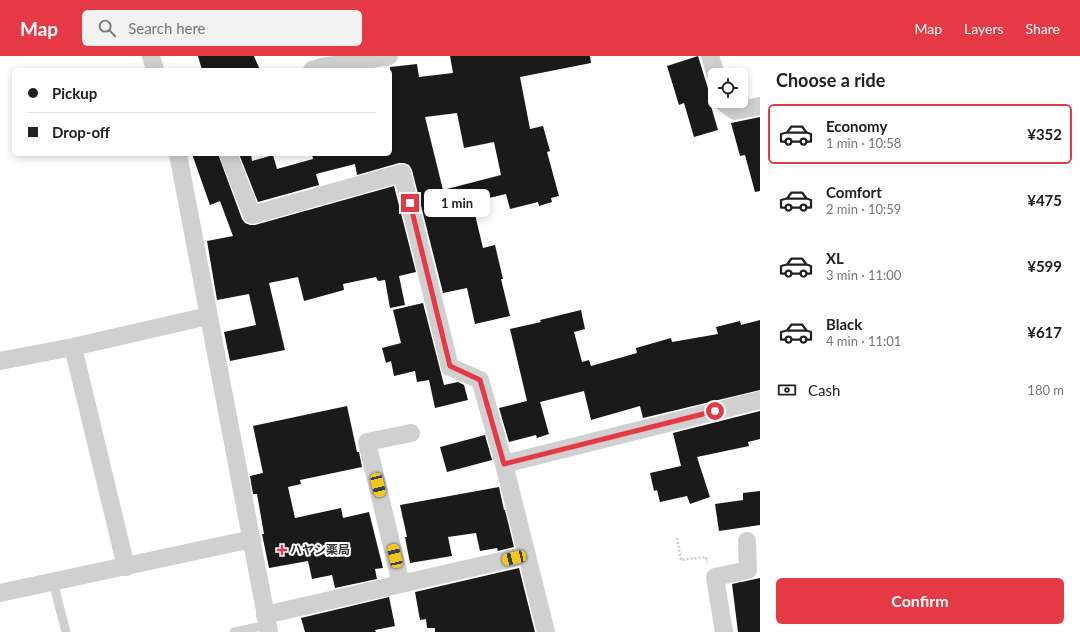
<!DOCTYPE html>
<meta charset="utf-8">
<style>
:root{--surface:#fff;--page:#f2f2f2;--text:#202124;--muted:#757577;--line:#e0e0e0;--accent:#e63946}
body{margin:0;font-family:Lato,"Noto Sans JP",sans-serif;background:var(--page);color:var(--text);height:100vh;display:flex;flex-direction:column;font-size:15px;white-space:nowrap}
*{box-sizing:border-box;margin:0}
p{font-size:13px;color:var(--muted)}
.icon{flex:none;width:22px;height:22px;fill:none;stroke:currentColor;stroke-width:2;stroke-linecap:round;stroke-linejoin:round}
.map{position:relative;flex:1;overflow:hidden}
.panel{display:flex;flex-direction:column;background:var(--surface);width:320px}
.panel>*{flex:none}
.hud{position:absolute;left:12px;top:12px;width:380px;height:88px;border-radius:6px;box-shadow:0 2px 10px #0003;display:grid;align-content:center;height:88px;padding:0 16px;background:var(--surface)}
.tools{position:absolute;left:708px;top:12px;display:grid;gap:8px}
.tools a{display:grid;place-items:center;width:40px;height:40px;border-radius:6px;background:var(--surface);box-shadow:0 2px 10px #0003;font-size:20px}
.end{position:absolute;width:18px;height:18px;margin:-9px;border:5px solid #e63946;background:#fff;box-shadow:0 0 0 2px #fff}
.from{border-radius:50%}
.bubble{position:absolute;height:28px;border-radius:6px;background:var(--surface);box-shadow:0 2px 10px #0003;font-size:13px;font-weight:700;line-height:28px;text-align:center}
.car{position:absolute;width:12px;height:24px;margin:-12px -6px;border-radius:5px;box-shadow:0 0 3px 1px #0007;background:linear-gradient(#f5c518 24%,#345 0 40%,#f5c518 0 76%,#345 0 86%,#f5c518 0)}
.hud b{display:flex;align-items:center;gap:14px;height:38px;font-size:15px}
.hud b+b{border-top:1px solid var(--line)}
.hud i{width:10px;height:10px;background:var(--text)}
ul{padding:0;list-style:none}
li{display:flex;align-items:center;gap:12px;height:60px;margin:0 8px 6px;padding:0 8px;border:2px solid transparent;border-radius:6px}
li div{flex:1}
li b{display:block;font-size:15px}
li em{font-style:normal;font-weight:700}
li.on{border-color:var(--accent)}
li>.icon{width:36px;height:36px;stroke-width:1.5}
h2{padding:0 16px;font-size:18px;line-height:48px}
.pay{display:flex;align-items:center;gap:10px;height:44px;padding:0 16px;font-size:15px}
.pay p{margin-inline-start:auto}
.cta{display:flex;gap:8px;margin-top:auto;padding:8px 16px}
.cta a{flex:1;height:46px;border-radius:6px;background:var(--accent);color:#fff;font-size:16px;font-weight:700;line-height:46px;text-align:center}
header{display:flex;align-items:center;gap:24px;box-sizing:border-box;height:56px;padding:0 20px;background:var(--accent);color:#fff}
header strong{font-size:19px}
nav{display:flex;gap:22px;margin-inline-start:auto;font-size:14px}
.search{width:280px;height:36px;background:var(--page);display:flex;align-items:center;gap:10px;box-sizing:border-box;padding:0 14px;border-radius:6px;color:var(--muted);font-size:15px}
main{display:flex;flex:1;min-height:0}
.map>svg:first-child{display:block}
.building{fill:#1a1a1a;fill-rule:evenodd}
.lines{fill:none;stroke-linecap:round;stroke-linejoin:round}
.path{stroke:#cdcdcd;stroke-width:2.5;stroke-dasharray:2 2;stroke-linecap:butt}
.lane{stroke:#d0d0d0;stroke-width:9}
.street{stroke:#d0d0d0;stroke-width:18}
.route{stroke:#e63946;stroke-width:5}
.poi-dot{fill:#e63946;stroke:#fff;stroke-width:1.5}
.labels{text-anchor:middle;stroke-width:4;stroke-linejoin:round;paint-order:stroke}
.poi-label{font-size:12px;font-weight:bold;fill:#333;stroke:#fff;text-anchor:start}
</style>
<header>
<strong>Map</strong>
<div class="search"><svg class="icon" aria-label="search" viewBox="0 0 24 24"><circle cx="10" cy="10" r="6"/><path d="M15 15l6 6"/></svg>Search here</div>
<nav><a>Map</a><a>Layers</a><a>Share</a></nav>
</header>
<main>
<div class="map">
<svg width="760" height="576" viewBox="0 0 760 576">
<rect width="100%" height="100%" fill="#fff"/>
<path class="building" d="M198,0H254L260,14H202Z
M450,0H590L591,7L520,21L530,73L543,70L550,95L547,96L559,140L551,142L552,146L539,150L538,146L510,153L506,138L472,146L483,192L495,189L503,223H501L510,260L475,268L467,232L443,237L412,114L409,109L404,107H399L357,119L355,108L316,118L319,129L258,146L239,98H251L252,105L273,99L277,113L313,103L312,98H390V11L417,8L419,21L453,17ZM457,57L464,92L494,86L501,119L443,134L425,61Z
M698,0L710,39L708,40L718,74L694,81L684,47L679,49L667,10Z
M760,61V135L755,136L745,99L740,100L731,67Z
M192,98H218L242,163L245,167L250,169H255L394,130L416,216L399,220L405,249L390,252L385,224L378,225L376,221L343,228L344,234L304,245L298,221L269,227L285,294L230,305L224,276L256,269L249,238L217,244L207,185L233,180L220,145L210,149Z
M423,247L444,329L458,326L464,329L468,344L435,352L429,324L417,326L415,315L394,320L391,305L386,307L382,292L401,287L393,254Z
M581,254L585,273L574,276L582,306L589,304L591,310L637,297L636,292L671,282L672,286L718,278L716,271L740,265L741,269L760,264V334L643,362L640,350L591,364L584,335L540,346L549,378L537,382L536,379L509,386L499,352L527,345L510,273L541,266L540,264Z
M347,350L357,396H359L362,411L300,424L301,428L288,431L295,462L341,452L343,462L369,456L383,512L375,513L377,523L335,532L332,519L312,523L308,505L269,512L262,478H264L257,438H253L250,420L263,417L253,370Z
M760,355V383L748,386L749,390L697,401L710,441L690,448L687,440L660,446L657,434L654,435L650,417L681,410L673,377Z
M485,379L492,404L447,416L440,391Z
M499,431L504,454H505L514,491L498,495L497,492L480,495L476,477L448,481L452,500L410,507L405,481H407L400,449Z
M760,435V469L719,475L715,448L743,444V437Z
M519,512L535,576H435V572H427L426,563L420,564L415,536Z
M760,522V576H738L732,528Z
M389,541L395,570L375,574L376,576H305L301,562Z"/>
<g class="lines">
<path class="path" d="M677,482L681,504L706,501L707,506"/>
<path class="lane" d="M53,526L66,576
M234,576L267,569"/>
<path class="street" d="M151,0L155,14
M710,0L716,19
M312,14L321,11L389,0
M724,45V47L735,55L760,50
M178,98L269,576
M228,98L252,159L402,117L450,311L480,324L504,408L546,576
M73,291L126,511
M0,305L73,291L208,260
M504,408L760,344
M401,528L367,386L411,377
M0,537L252,483
M265,559L527,499
M724,576L715,521L748,514L747,485"/>
</g>
<g class="lines">
<path class="route" d="M410,147L450,310L480,324L504,408L715,355"/>
</g>
<path class="poi-dot" d="M280 488h4v4h4v4h-4v4h-4v-4h-4v-4h4z"/>
<g class="labels">
<g class="poi-label">
<text x="290" y="498">ハヤシ薬局</text>
</g>
</g>
</svg>
<div class="tools">
<a><svg class="icon" aria-label="locate" viewBox="0 0 24 24"><circle cx="12" cy="12" r="6"/><path d="M12 2v4M12 18v4M2 12h4M18 12h4"/></svg></a>
</div>
<i class="end from" style="left:715px;top:355px"></i>
<i class="end" style="left:410px;top:147px"></i>
<div class="bubble" style="left:424px;top:133px;width:66px">1 min</div>
<i class="car" style="left:378px;top:429px;rotate:166deg"></i>
<i class="car" style="left:395px;top:500px;rotate:347deg"></i>
<i class="car" style="left:514px;top:502px;rotate:257deg"></i>
<div class="hud">
<b><i class="from"></i>Pickup</b>
<b><i></i>Drop-off</b>
</div>
</div>
<section class="panel">
<h2>Choose a ride</h2>
<ul>
<li class="on"><svg class="icon" aria-label="car" viewBox="0 0 24 24"><path d="M5 17H2v-5l4-1 3-4h7l3 4 3 1v5h-3M9 17h6M6 11h13"/><circle cx="7" cy="17" r="2"/><circle cx="17" cy="17" r="2"/></svg><div><b>Economy</b><p>1 min · 10:58</p></div><em>¥352</em></li>
<li><svg class="icon" aria-label="car" viewBox="0 0 24 24"><path d="M5 17H2v-5l4-1 3-4h7l3 4 3 1v5h-3M9 17h6M6 11h13"/><circle cx="7" cy="17" r="2"/><circle cx="17" cy="17" r="2"/></svg><div><b>Comfort</b><p>2 min · 10:59</p></div><em>¥475</em></li>
<li><svg class="icon" aria-label="car" viewBox="0 0 24 24"><path d="M5 17H2v-5l4-1 3-4h7l3 4 3 1v5h-3M9 17h6M6 11h13"/><circle cx="7" cy="17" r="2"/><circle cx="17" cy="17" r="2"/></svg><div><b>XL</b><p>3 min · 11:00</p></div><em>¥599</em></li>
<li><svg class="icon" aria-label="car" viewBox="0 0 24 24"><path d="M5 17H2v-5l4-1 3-4h7l3 4 3 1v5h-3M9 17h6M6 11h13"/><circle cx="7" cy="17" r="2"/><circle cx="17" cy="17" r="2"/></svg><div><b>Black</b><p>4 min · 11:01</p></div><em>¥617</em></li>
</ul>
<div class="pay"><svg class="icon" aria-label="cash" viewBox="0 0 24 24"><path d="M3 7h18v10H3z"/><circle cx="12" cy="12" r="2"/></svg>Cash<p>180 m</p></div>
<div class="cta"><a>Confirm</a></div>
</section>
</main>
